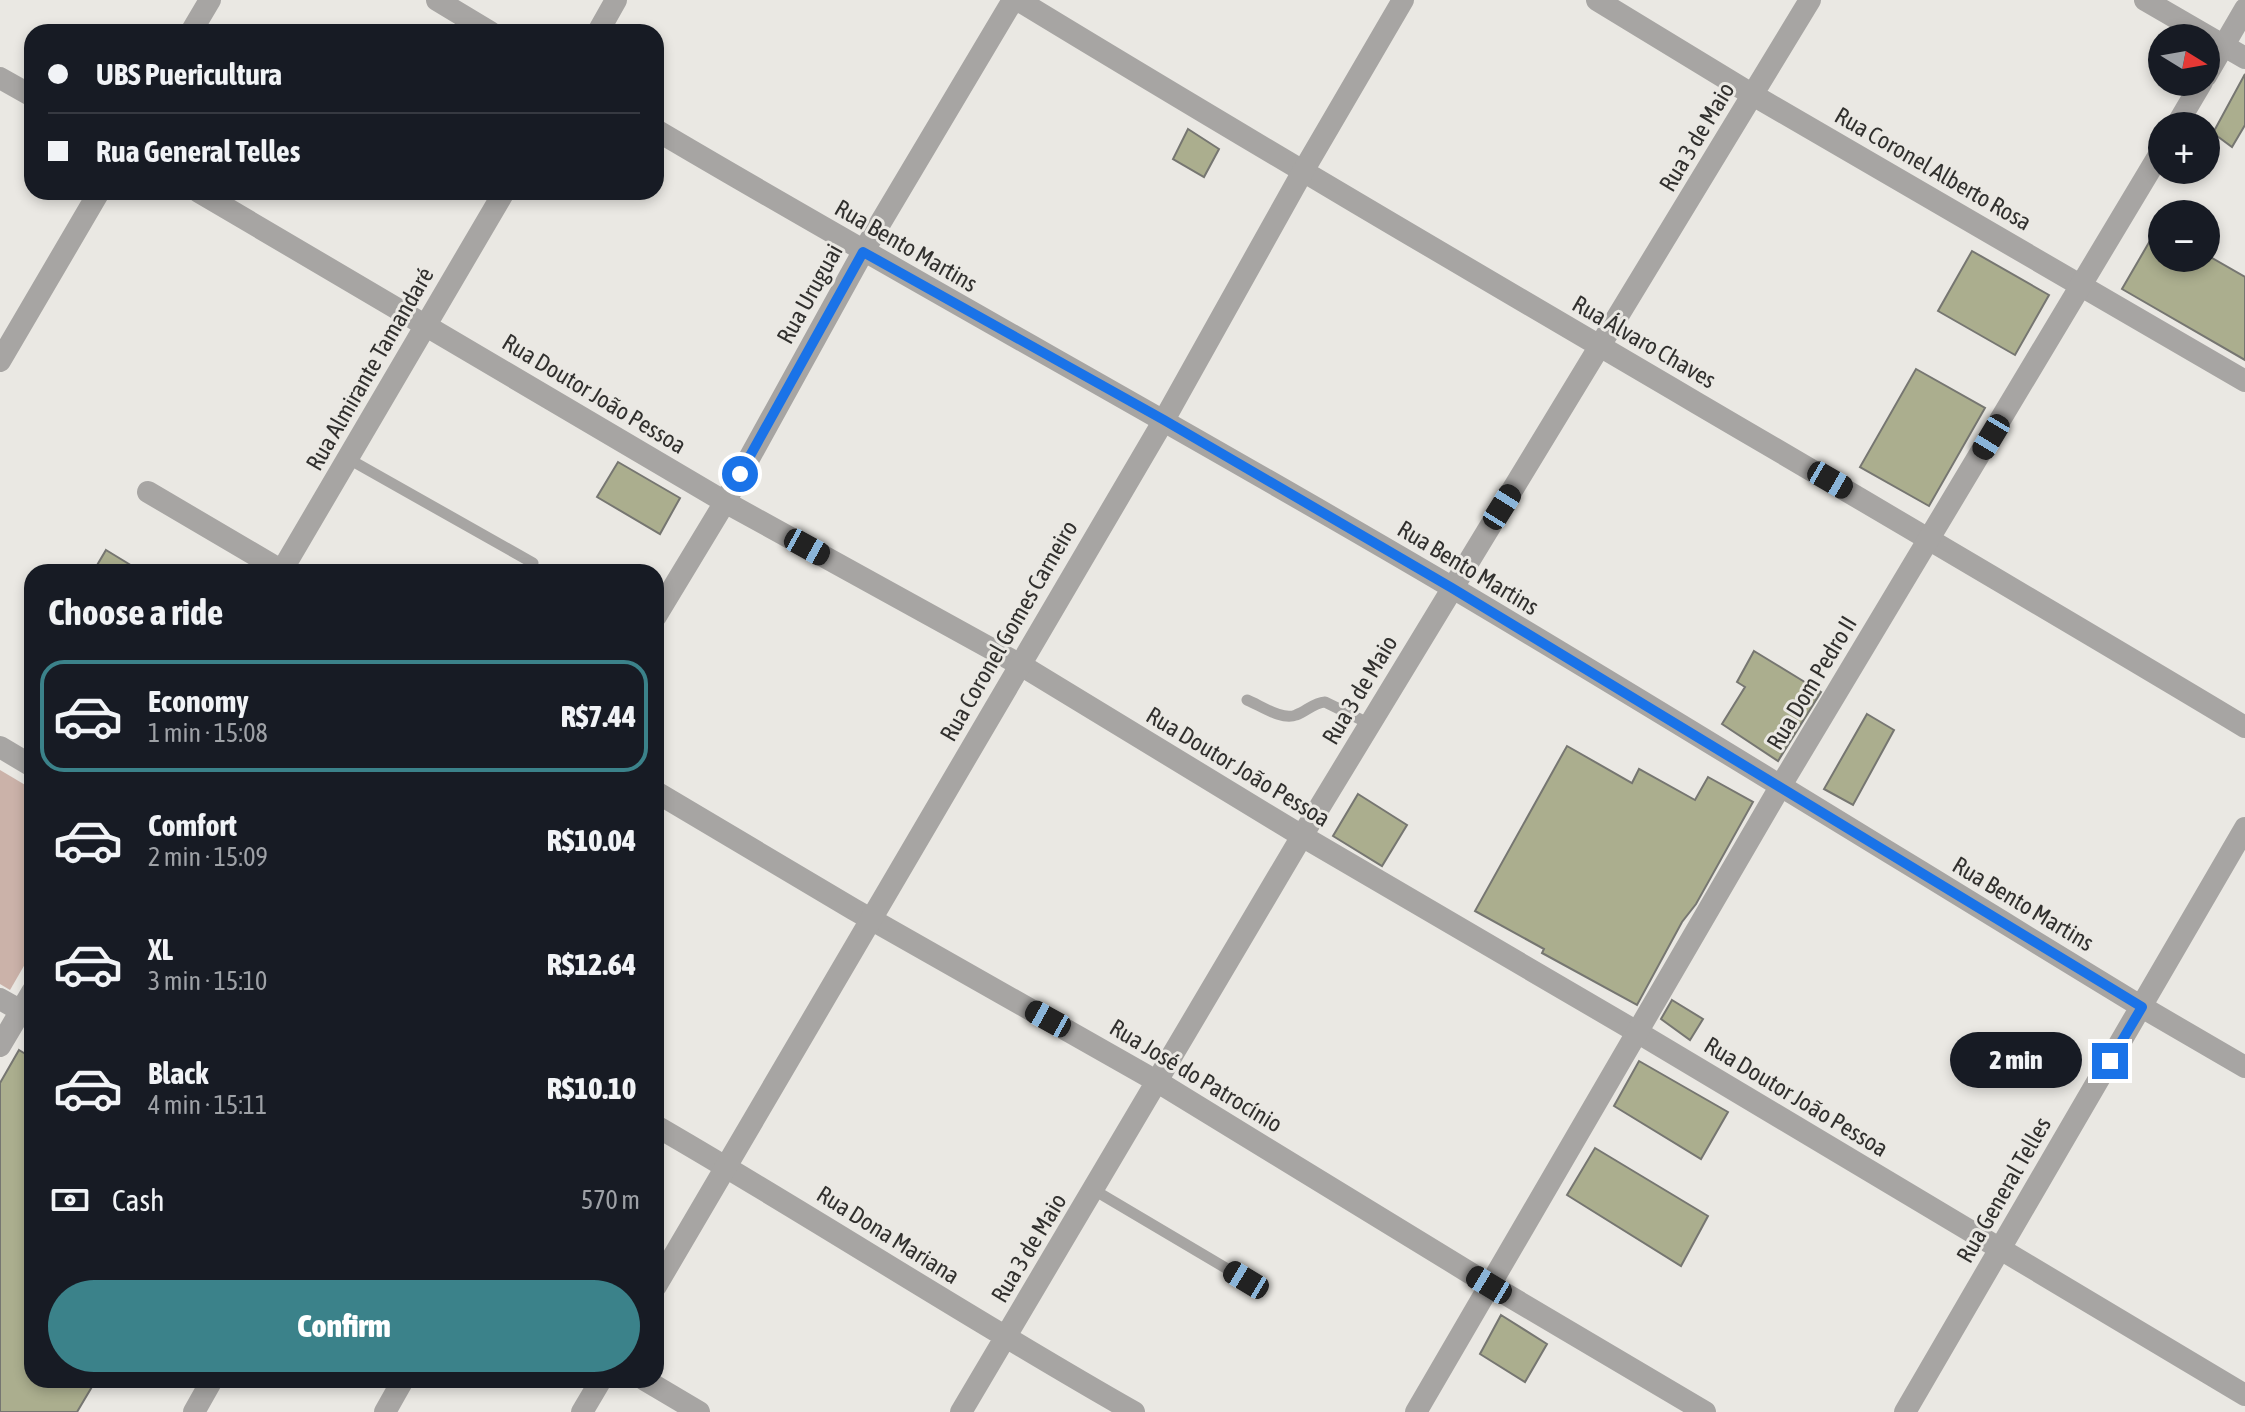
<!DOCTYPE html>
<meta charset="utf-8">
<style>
:root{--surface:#171b24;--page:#242831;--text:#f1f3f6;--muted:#9ea1a6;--line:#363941;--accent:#3b828a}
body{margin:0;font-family:"Asap Condensed",sans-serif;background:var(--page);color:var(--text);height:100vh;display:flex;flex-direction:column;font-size:30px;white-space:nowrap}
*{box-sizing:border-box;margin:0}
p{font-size:26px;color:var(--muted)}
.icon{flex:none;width:44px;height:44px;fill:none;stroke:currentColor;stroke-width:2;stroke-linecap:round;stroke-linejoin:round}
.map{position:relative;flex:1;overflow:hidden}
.details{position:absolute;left:24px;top:564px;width:640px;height:824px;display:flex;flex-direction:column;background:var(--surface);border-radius:24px;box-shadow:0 4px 12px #0003}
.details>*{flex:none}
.hud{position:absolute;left:24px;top:24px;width:640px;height:176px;border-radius:24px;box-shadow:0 4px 12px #0003;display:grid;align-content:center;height:176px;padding:0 24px;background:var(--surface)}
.needle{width:52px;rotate:101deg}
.fabs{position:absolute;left:2148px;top:24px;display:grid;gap:16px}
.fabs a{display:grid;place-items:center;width:72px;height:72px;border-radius:50%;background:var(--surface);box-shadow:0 4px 12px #0003;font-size:40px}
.end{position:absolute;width:36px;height:36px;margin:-18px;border:10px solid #1a73e8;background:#fff;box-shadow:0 0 0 4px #fff}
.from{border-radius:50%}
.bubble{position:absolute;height:56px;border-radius:28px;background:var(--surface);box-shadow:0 4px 12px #0003;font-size:26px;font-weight:800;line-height:56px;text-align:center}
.car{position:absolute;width:24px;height:48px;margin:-24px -12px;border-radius:10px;box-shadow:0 0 6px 2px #0007;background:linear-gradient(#222 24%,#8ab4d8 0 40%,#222 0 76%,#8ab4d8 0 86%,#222 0)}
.hud b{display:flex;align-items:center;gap:28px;height:76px;font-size:30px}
.hud b+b{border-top:2px solid var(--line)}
.hud i{width:20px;height:20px;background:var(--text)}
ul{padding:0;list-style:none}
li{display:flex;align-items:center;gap:24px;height:112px;margin:0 16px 12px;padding:0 8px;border:4px solid transparent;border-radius:24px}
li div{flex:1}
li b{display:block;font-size:30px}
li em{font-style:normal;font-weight:800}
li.selected{border-color:var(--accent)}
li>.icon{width:72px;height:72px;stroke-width:1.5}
h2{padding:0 24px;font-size:36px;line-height:96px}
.pay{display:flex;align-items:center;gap:20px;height:88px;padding:0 24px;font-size:30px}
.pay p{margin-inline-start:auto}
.action{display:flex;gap:16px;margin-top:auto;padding:16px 24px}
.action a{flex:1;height:92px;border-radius:48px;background:var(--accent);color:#fff;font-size:32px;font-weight:800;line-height:92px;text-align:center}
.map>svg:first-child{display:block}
.green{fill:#cbb2a9}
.building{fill:#abae8e;stroke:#767671;stroke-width:2}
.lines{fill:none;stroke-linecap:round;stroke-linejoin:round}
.service{stroke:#a7a5a3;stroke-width:11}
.minor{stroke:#a7a5a3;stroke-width:22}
.tertiary{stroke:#a7a5a3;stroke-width:22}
.route{stroke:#1a73e8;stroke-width:10}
.labels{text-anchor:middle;stroke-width:6;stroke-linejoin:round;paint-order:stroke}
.street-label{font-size:24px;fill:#31302e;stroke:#eae8e3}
</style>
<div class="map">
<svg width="2245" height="1412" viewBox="0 0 2245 1412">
<rect width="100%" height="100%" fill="#eae8e3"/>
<path class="green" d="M0,770L32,789V952L10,990L0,984Z"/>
<path class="building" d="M2245,74V125L2232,147L2213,133Z
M1188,129L1219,149L1204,177L1173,159Z
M2162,220V258H2212L2245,277V360L2122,289Z
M1972,251L2049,295L2015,355L1938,311Z
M1916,369L1985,408L1929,506L1860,467Z
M618,462L680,498L660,534L597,497Z
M106,550L142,572H93Z
M1754,651L1821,692L1778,761L1722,724L1745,687L1737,682Z
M1867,714L1894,730L1853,805L1824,789Z
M1567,746L1632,783L1639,769L1695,800L1708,777L1753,802L1696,904L1682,922L1637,1005L1542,953L1544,949L1475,911Z
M1358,794L1407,825L1382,866L1333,836Z
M1672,1000L1703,1019L1690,1040L1661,1019Z
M19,1050L32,1058V1380H96L77,1412H0V1083Z
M1639,1061L1728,1112L1701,1159L1614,1106Z
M1595,1148L1708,1216L1681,1266L1567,1195Z
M1501,1315L1547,1344L1525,1382L1480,1354Z"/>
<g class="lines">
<path class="service" d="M347,458L533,563
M1247,700C1260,705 1282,721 1296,715C1307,711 1313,703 1325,702L1370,724
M1094,1190L1246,1280"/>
<path class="minor" d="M437,0L490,32
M1018,0C1424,247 1837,482 2245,727
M1597,0L1753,95L2245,381
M191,32L210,0
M598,32L616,0
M0,78L32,96
M656,130C920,286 1189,432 1453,588C1684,725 1912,867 2142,1007L2245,1067
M199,192L725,502L1019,664L1302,836L1637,1032L2245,1395
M0,361L99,192
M148,492L284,572
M281,572L504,192
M656,616L725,502L863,252L1013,0
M0,747L32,766
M656,792L853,909L1158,1082L1470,1273L1705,1412
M0,1046L32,992
M656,1126C817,1219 973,1321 1134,1412
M194,1412L212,1380
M385,1412L403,1380
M961,1412L1302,836L1810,0
M1905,1412L2245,828"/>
<path class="tertiary" d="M2145,0L2245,58
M2206,76L2245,9
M2176,126L2202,82
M0,999L32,1017
M656,1286L1164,420L1302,173L1403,0
M645,1380L699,1412
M582,1412L601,1380
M1416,1412L1780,787L2162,150"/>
</g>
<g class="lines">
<path class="route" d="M740,474L863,252L1164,420L1452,588L2142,1007L2110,1061"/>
</g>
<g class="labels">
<g class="street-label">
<text transform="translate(1697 137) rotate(-59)" y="8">Rua 3 de Maio</text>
<text transform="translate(1933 169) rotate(30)" y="8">Rua Coronel Alberto Rosa</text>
<text transform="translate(906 246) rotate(30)" y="8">Rua Bento Martins</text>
<text transform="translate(810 294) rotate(-61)" y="8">Rua Uruguai</text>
<text transform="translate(1644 342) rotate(30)" y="8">Rua Álvaro Chaves</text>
<text transform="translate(370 369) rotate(-60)" y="8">Rua Almirante Tamandaré</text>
<text transform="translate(594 394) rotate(31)" y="8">Rua Doutor João Pessoa</text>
<text transform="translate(1468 568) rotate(31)" y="8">Rua Bento Martins</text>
<text transform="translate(1009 631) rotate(-60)" y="8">Rua Coronel Gomes Carneiro</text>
<text transform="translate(1812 683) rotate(-59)" y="8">Rua Dom Pedro II</text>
<text transform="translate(1360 690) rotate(-59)" y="8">Rua 3 de Maio</text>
<text transform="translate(1238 767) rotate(31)" y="8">Rua Doutor João Pessoa</text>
<text transform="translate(2023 904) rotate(31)" y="8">Rua Bento Martins</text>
<text transform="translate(1196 1076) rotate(31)" y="8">Rua José do Patrocínio</text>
<text transform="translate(1796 1097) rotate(31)" y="8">Rua Doutor João Pessoa</text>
<text transform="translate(2004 1190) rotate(-60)" y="8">Rua General Telles</text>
<text transform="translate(888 1235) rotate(32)" y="8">Rua Dona Mariana</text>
<text transform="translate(1029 1248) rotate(-59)" y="8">Rua 3 de Maio</text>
</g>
</g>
</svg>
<div class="fabs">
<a><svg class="needle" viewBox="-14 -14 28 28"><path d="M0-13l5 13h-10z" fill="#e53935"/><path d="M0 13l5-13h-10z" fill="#9ea1a6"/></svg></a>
<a>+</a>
<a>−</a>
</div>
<i class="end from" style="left:740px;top:474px"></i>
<i class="end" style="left:2110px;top:1061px"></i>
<div class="bubble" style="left:1950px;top:1032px;width:132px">2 min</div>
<i class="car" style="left:1991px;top:437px;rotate:211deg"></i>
<i class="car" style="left:1830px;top:480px;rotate:120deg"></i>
<i class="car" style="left:1502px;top:507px;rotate:32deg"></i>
<i class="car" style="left:807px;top:547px;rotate:119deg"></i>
<i class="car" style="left:1048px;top:1019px;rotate:299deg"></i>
<i class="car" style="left:1246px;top:1280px;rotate:301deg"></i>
<i class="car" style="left:1489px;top:1285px;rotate:301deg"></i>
<div class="hud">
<b><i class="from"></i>UBS Puericultura</b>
<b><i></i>Rua General Telles</b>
</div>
<section class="details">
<h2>Choose a ride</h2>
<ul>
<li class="selected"><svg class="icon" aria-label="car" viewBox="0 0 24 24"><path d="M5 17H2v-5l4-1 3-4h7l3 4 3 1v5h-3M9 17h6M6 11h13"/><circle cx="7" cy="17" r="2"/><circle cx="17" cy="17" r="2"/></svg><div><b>Economy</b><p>1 min · 15:08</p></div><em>R$7.44</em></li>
<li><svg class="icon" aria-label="car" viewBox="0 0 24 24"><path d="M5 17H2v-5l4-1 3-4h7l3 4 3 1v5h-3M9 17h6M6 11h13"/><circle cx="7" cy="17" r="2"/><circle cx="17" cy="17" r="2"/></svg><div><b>Comfort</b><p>2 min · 15:09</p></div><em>R$10.04</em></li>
<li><svg class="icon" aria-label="car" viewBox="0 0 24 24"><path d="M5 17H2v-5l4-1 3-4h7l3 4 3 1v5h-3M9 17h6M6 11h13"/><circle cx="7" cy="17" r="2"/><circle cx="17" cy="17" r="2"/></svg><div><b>XL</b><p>3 min · 15:10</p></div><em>R$12.64</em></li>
<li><svg class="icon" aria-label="car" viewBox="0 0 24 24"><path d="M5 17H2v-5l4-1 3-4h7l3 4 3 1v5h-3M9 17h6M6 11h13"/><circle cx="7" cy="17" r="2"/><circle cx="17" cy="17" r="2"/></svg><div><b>Black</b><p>4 min · 15:11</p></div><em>R$10.10</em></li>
</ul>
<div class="pay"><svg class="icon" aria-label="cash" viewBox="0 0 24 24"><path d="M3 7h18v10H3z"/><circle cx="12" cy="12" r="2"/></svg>Cash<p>570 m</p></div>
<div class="action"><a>Confirm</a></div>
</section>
</div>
